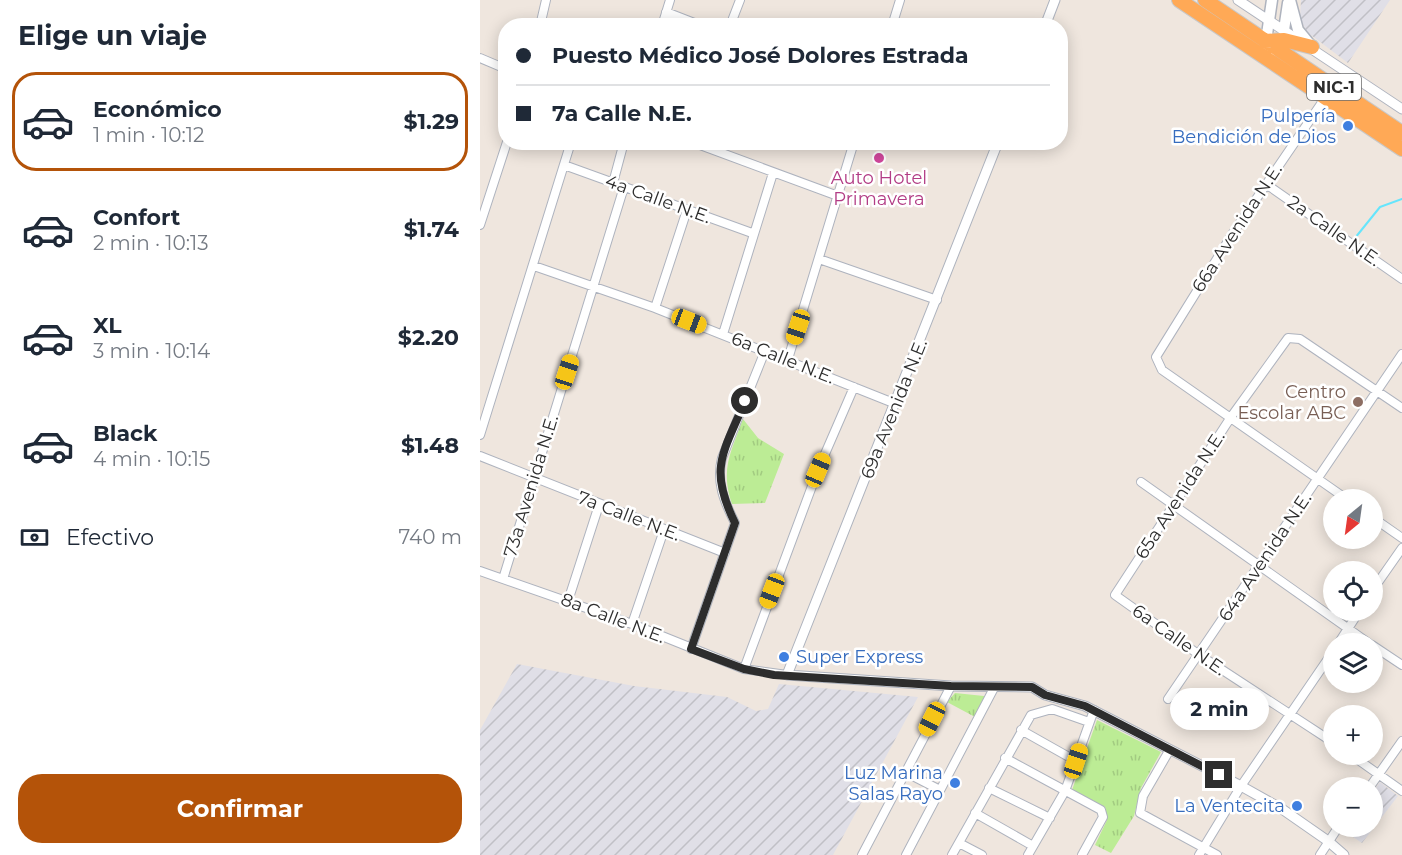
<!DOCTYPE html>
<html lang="es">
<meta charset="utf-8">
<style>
:root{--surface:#fff;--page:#f2f2f3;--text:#1f2937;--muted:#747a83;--line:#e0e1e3;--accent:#b45309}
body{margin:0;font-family:Montserrat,sans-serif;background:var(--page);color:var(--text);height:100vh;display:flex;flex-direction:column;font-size:22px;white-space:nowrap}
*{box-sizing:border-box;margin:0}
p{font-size:20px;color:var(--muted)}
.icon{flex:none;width:33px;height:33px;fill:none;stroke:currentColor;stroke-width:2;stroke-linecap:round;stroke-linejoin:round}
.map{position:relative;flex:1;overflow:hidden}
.drawer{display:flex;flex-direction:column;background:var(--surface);width:480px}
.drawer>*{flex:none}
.top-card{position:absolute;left:18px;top:18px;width:570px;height:132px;border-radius:24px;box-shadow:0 3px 15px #0003;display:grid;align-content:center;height:132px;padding:0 18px;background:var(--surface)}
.needle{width:39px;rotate:209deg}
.fabs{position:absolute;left:843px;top:489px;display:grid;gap:12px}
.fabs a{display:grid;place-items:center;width:60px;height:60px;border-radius:50%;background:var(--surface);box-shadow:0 3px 15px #0003;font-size:30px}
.end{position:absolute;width:27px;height:27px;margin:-14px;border:8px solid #2d2d2d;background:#fff;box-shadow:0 0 0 3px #fff}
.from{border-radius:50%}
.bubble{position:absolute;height:42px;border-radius:21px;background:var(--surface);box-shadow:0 3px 15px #0003;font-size:20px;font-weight:700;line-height:42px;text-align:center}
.car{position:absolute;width:18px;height:36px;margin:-18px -9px;border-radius:8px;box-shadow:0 0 4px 2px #0007;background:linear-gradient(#f5c518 24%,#345 0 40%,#f5c518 0 76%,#345 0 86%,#f5c518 0)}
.top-card b{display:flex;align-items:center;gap:21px;height:57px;font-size:22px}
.top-card b+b{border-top:2px solid var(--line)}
.top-card i{width:15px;height:15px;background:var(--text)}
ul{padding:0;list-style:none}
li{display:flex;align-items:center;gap:18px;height:99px;margin:0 12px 9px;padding:0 6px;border:3px solid transparent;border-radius:24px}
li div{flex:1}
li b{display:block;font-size:22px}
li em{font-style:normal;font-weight:700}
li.on{border-color:var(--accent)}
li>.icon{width:54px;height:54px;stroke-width:1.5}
h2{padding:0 18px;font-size:27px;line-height:72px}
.pay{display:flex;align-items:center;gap:15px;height:66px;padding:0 18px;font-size:22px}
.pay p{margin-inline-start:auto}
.cta{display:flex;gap:12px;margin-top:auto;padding:12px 18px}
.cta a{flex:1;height:69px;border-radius:24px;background:var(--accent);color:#fff;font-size:24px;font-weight:700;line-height:69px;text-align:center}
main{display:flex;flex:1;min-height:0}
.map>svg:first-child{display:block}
.industrial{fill:url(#industrial-furrows)}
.grass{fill:url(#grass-tufts)}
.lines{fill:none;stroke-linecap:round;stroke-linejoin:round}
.stream{stroke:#66e5fc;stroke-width:2}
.minor-casing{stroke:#aeb3be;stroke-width:10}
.tertiary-casing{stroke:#aeb3be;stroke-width:11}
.secondary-casing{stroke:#aeb3be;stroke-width:13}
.trunk-casing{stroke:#c8c8c8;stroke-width:16}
.minor{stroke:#fff;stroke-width:8}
.tertiary{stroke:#fff;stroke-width:9}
.secondary{stroke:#fff;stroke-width:10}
.trunk{stroke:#ffa956;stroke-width:14}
.route{stroke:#2d2d2d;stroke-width:8}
.shop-dot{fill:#3f7fe0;stroke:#fff;stroke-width:2}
.hotel-dot{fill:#d1479c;stroke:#fff;stroke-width:2}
.education-dot{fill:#8d6e63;stroke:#fff;stroke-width:2}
.labels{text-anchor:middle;stroke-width:5;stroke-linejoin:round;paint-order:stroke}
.shield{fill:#fff;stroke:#6c6c6c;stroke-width:1.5}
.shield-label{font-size:16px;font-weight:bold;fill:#2d2d2d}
.shop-label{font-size:18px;fill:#366cbe;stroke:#fff;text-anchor:end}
.hotel-label{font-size:18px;fill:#b23c85;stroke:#fff}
.street-label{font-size:18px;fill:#2d2d2d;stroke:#fff}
.education-label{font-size:18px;fill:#785e54;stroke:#fff;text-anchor:end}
</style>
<main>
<section class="drawer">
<h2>Elige un viaje</h2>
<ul>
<li class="on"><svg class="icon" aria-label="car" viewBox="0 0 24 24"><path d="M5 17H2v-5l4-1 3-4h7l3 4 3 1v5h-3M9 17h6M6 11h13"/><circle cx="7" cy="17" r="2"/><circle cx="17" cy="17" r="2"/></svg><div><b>Económico</b><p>1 min · 10:12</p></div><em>$1.29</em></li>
<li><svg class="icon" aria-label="car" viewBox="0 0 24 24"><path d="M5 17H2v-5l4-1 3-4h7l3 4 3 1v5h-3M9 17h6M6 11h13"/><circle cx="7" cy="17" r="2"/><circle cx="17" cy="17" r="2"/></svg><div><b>Confort</b><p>2 min · 10:13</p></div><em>$1.74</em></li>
<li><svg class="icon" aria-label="car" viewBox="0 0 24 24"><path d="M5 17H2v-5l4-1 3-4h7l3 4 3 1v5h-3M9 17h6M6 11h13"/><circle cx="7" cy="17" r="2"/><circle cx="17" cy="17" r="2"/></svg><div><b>XL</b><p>3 min · 10:14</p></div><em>$2.20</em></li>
<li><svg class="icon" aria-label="car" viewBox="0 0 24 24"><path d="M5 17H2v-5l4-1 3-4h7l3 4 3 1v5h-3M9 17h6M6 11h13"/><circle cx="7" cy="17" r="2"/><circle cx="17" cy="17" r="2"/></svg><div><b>Black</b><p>4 min · 10:15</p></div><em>$1.48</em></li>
</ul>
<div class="pay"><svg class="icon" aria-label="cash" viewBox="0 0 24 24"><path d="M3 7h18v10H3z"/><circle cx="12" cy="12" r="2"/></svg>Efectivo<p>740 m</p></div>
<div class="cta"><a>Confirmar</a></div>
</section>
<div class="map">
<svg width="922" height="855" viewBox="0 0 922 855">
<defs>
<pattern id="industrial-furrows" width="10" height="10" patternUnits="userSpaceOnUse" patternTransform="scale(1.5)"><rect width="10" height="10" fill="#e0dfe7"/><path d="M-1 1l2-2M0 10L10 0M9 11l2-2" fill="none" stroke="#c0c0c6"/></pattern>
<pattern id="grass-tufts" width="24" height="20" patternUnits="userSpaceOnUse" patternTransform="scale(1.5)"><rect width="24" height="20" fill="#bcec95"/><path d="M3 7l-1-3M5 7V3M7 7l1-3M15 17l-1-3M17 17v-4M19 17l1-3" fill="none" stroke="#a2cb81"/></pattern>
</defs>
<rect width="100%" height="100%" fill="#efe6de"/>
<path class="industrial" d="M821,0H910L868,63L827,32L820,18Z
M37,664L154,686L247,697L276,711L288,709L299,684L438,697L353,855H0V730Z
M900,782L918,796L882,843L864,831L868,827L892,826L893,792Z"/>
<path class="grass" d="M263,419L278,438L304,454L285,503L252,504C240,469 251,452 263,419Z
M475,693L504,696L505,699L495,717L467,702Z
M617,720L681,752L661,788L654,816L631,853L615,845L627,820L625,807L592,790Z"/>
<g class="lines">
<path class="stream" d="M875,238L900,207L922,199"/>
<g class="minor-casing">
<path id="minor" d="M186,12L222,26
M60,26L66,0
M182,26L190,0
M250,26L260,0
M412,26L420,0
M0,58L26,69
M845,98L753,233L676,357L682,370L868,500
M212,142L358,196
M84,165L272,233
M133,183L144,142
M786,184L922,279
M0,225L27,142
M339,259L457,300
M54,266L175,308L416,404
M175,308L207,210
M243,334L293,173
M308,359L374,142
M0,435L91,142
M0,456L245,553
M661,482L890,644
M892,517L922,538
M0,571L152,624L264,669L307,675
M23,579L144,187
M892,591L922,548
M88,601L119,505
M152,624L184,530
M858,644L880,610
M892,645L922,665
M211,649L255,523C244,501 236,482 242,458L285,351
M264,669L338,470L374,387
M688,699L922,354
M541,730L596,761
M854,743L718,654L635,595L751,417L808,338L820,339L922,408
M689,751L663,796L660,813L737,855
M870,754L922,791
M525,758L621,810L623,817L602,855
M425,772L460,790
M509,788L570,818
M889,788L922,741
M495,813L553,846
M479,843L502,855
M382,855L471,686
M426,855L514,688
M472,855L551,715L572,709L609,722
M548,855L585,791L614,710
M719,855L761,786L854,650
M840,855L859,826"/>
</g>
<g class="tertiary-casing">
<path id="tertiary" d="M758,0L922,109
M565,26L575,0
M518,142L307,675L471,686L552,687L565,695L605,706L761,786L802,809L848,841L864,855"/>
</g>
<g class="secondary-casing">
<path id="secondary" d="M810,0L818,30L832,47
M804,30L808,3
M792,62L785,48L792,0"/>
</g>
<g class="trunk-casing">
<path id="trunk" d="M699,0L922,149
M725,0L922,133
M785,41L804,40L832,47"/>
</g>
<use href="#minor" class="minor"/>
<use href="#tertiary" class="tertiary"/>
<use href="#secondary" class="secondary"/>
<use href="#trunk" class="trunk"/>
</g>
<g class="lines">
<path class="route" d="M265,401C243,454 228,468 255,523L211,649L264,669L294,675L471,686L552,687L565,695L605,706L739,775"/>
</g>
<g class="shop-dot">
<circle cx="868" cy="126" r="6"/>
<circle cx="304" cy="657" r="6"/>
<circle cx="475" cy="783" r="6"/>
<circle cx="817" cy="806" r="6"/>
</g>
<circle class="hotel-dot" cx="399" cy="158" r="6"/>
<circle class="education-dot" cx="878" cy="402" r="6"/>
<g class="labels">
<rect class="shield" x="827" y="74" width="54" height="26" rx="4.5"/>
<g class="shield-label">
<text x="854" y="93">NIC-1</text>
</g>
<g class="shop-label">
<text x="856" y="122">Pulpería<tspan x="856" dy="21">Bendición de Dios</tspan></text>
<text x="316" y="663" text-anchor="start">Super Express</text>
<text x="463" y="779">Luz Marina<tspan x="463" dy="21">Salas Rayo</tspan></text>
<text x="805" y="812">La Ventecita</text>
</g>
<g class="hotel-label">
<text x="399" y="184">Auto Hotel<tspan x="399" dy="21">Primavera</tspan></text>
</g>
<g class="street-label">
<text transform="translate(178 199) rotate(20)" y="6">4a Calle N.E.</text>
<text transform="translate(757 228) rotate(-57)" y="6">66a Avenida N.E.</text>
<text transform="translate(854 231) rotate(35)" y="6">2a Calle N.E.</text>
<text transform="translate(303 358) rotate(22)" y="6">6a Calle N.E.</text>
<text transform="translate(414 409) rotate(-68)" y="6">69a Avenida N.E.</text>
<text transform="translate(51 486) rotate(-73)" y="6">73a Avenida N.E.</text>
<text transform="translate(700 495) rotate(-57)" y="6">65a Avenida N.E.</text>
<text transform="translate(149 516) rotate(21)" y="6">7a Calle N.E.</text>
<text transform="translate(785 557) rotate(-56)" y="6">64a Avenida N.E.</text>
<text transform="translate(133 618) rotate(21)" y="6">8a Calle N.E.</text>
<text transform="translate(699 640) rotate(35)" y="6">6a Calle N.E.</text>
</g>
<g class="education-label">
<text x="866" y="398">Centro<tspan x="866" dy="21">Escolar ABC</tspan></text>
</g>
</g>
</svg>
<div class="fabs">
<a><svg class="needle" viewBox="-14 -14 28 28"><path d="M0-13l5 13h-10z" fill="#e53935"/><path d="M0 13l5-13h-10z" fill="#747a83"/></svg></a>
<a><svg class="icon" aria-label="locate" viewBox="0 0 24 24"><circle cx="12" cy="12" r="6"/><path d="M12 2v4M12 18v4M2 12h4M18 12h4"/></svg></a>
<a><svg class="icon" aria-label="layers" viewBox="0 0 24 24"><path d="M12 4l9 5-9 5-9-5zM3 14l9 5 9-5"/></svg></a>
<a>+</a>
<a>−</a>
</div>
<i class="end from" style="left:265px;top:401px"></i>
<i class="end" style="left:739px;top:775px"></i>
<div class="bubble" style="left:690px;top:688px;width:99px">2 min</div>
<i class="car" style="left:209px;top:321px;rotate:111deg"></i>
<i class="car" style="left:318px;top:327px;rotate:198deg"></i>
<i class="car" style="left:87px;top:372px;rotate:18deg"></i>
<i class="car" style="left:338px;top:470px;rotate:23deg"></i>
<i class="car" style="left:292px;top:591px;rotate:201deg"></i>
<i class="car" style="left:452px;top:719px;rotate:207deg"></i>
<i class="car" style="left:596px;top:761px;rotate:18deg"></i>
<div class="top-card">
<b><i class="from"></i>Puesto Médico José Dolores Estrada</b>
<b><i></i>7a Calle N.E.</b>
</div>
</div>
</main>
